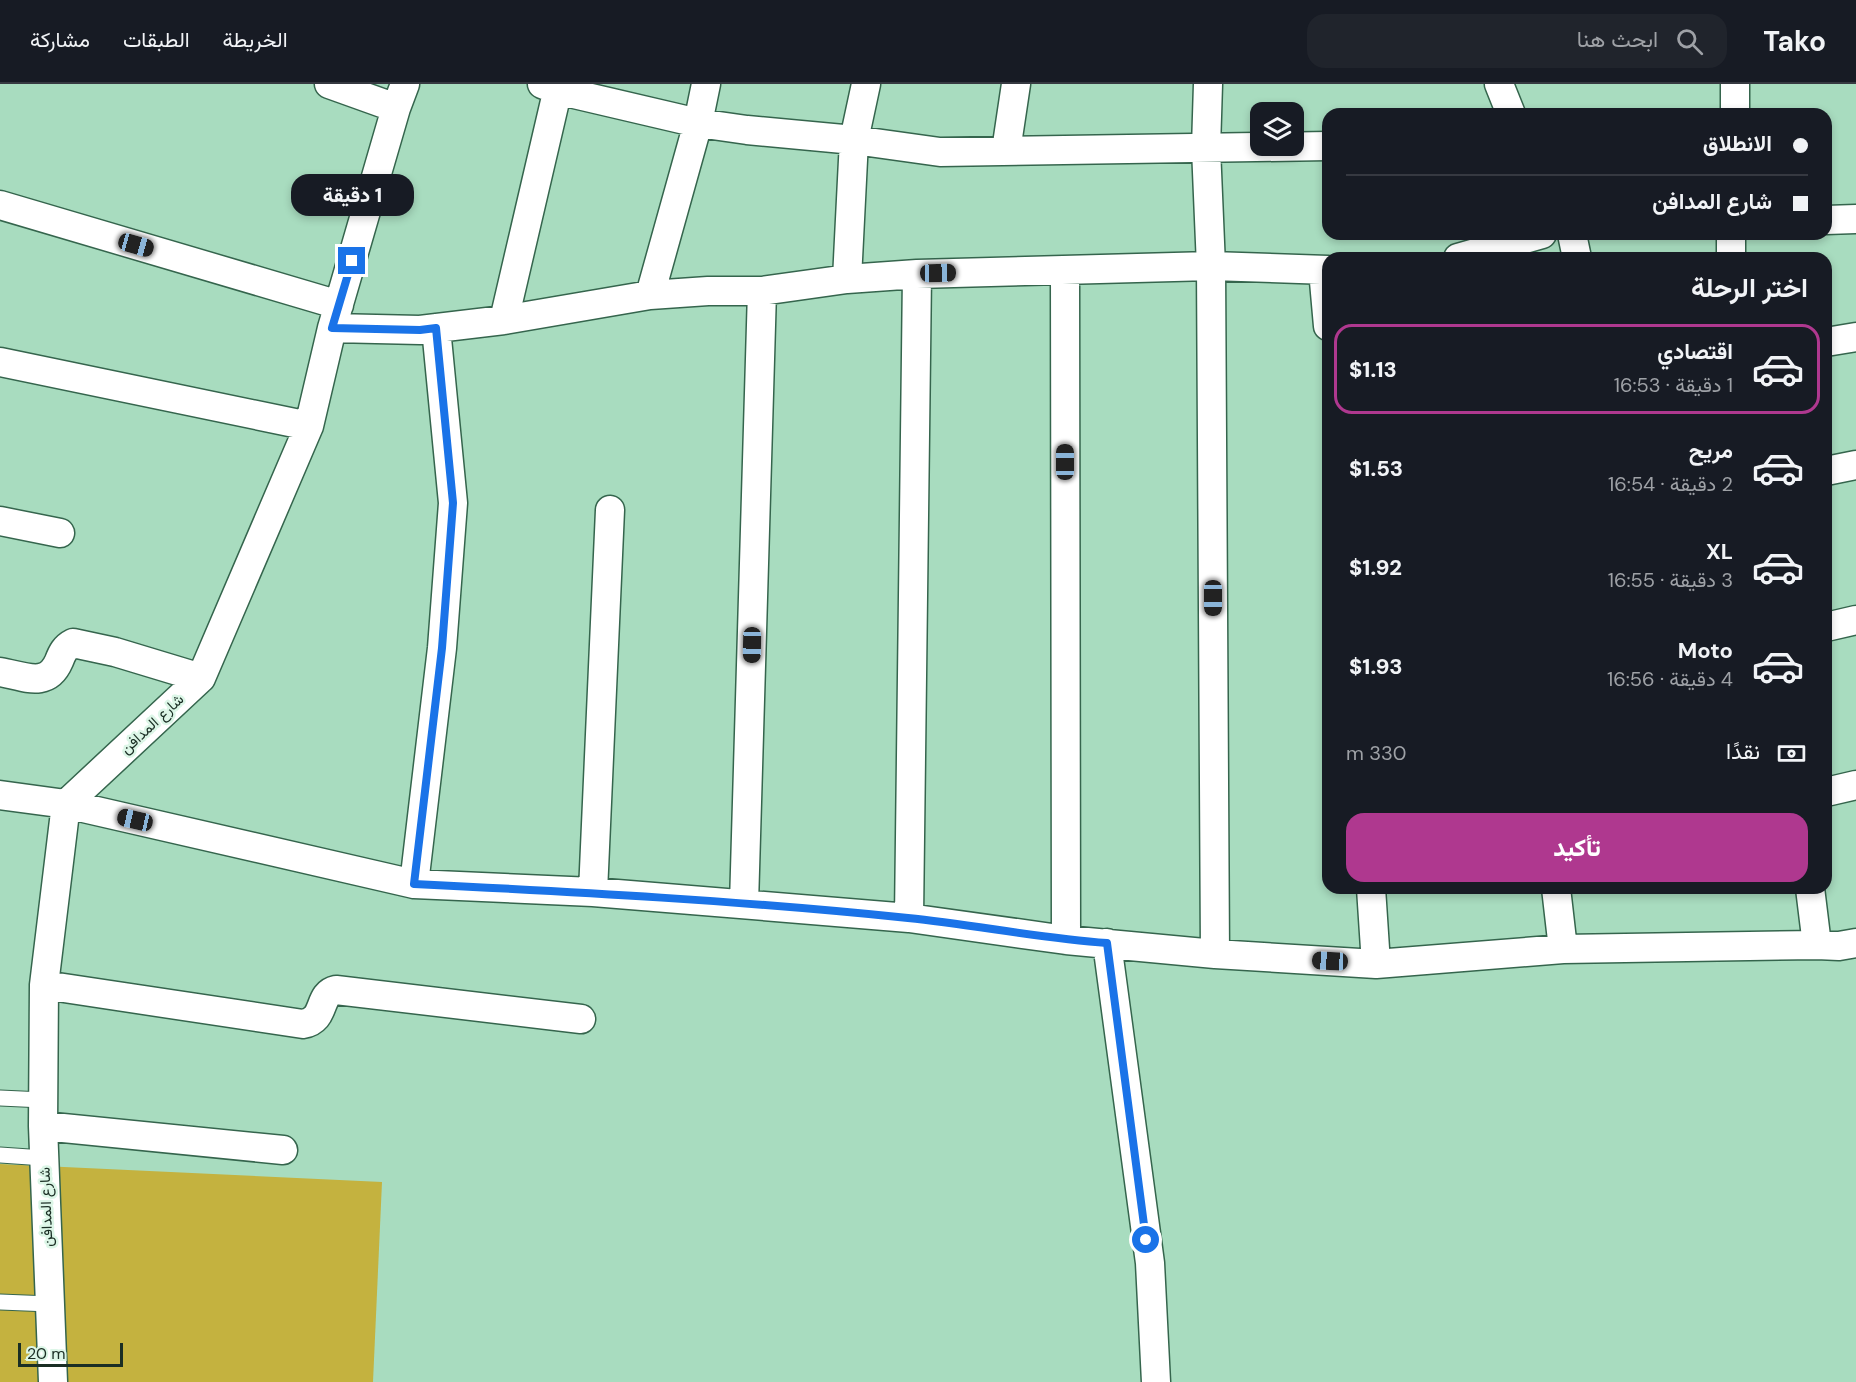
<!DOCTYPE html>
<html lang="ar">
<meta charset="utf-8">
<style>
:root{--surface:#171b24;--page:#20242c;--text:#f1f3f6;--muted:#9ea1a6;--line:#363941;--accent:#af388f}
body{margin:0;font-family:"DM Sans",Vazirmatn,sans-serif;background:var(--page);color:var(--text);direction:rtl;height:100vh;display:flex;flex-direction:column;font-size:22px;white-space:nowrap}
*{box-sizing:border-box;margin:0}
p{font-size:20px;color:var(--muted)}
.icon{flex:none;width:33px;height:33px;fill:none;stroke:currentColor;stroke-width:2;stroke-linecap:round;stroke-linejoin:round}
.map{position:relative;flex:1;overflow:hidden;direction:ltr}
.side{position:absolute;left:1322px;top:168px;width:510px;height:642px;display:flex;flex-direction:column;background:var(--surface);border-radius:18px;box-shadow:0 3px 9px #0003;direction:rtl}
.side>*{flex:none}
.hud{position:absolute;left:1322px;top:24px;width:510px;height:132px;border-radius:18px;box-shadow:0 3px 9px #0003;direction:rtl;display:grid;align-content:center;height:132px;padding:0 24px;background:var(--surface)}
.tools{position:absolute;left:1250px;top:18px;display:grid;gap:12px}
.tools a{display:grid;place-items:center;width:54px;height:54px;border-radius:12px;background:var(--surface);box-shadow:0 3px 9px #0003;font-size:30px}
.scale{position:absolute;left:18px;bottom:15px;width:105px;box-sizing:border-box;padding-left:6px;border:3px solid #1a2e24;border-top:0;font-size:16px;line-height:21px;white-space:nowrap;color:#1a2e24;-webkit-text-stroke:4px #dcf6e7;paint-order:stroke}
.end{position:absolute;width:27px;height:27px;margin:-14px;border:8px solid #1a73e8;background:#fff;box-shadow:0 0 0 3px #fff}
.from{border-radius:50%}
.bubble{position:absolute;height:42px;border-radius:18px;background:var(--surface);box-shadow:0 3px 9px #0003;font-size:20px;font-weight:800;line-height:42px;text-align:center;direction:rtl}
.car{position:absolute;width:18px;height:36px;margin:-18px -9px;border-radius:8px;box-shadow:0 0 4px 2px #0007;background:linear-gradient(#222 24%,#8ab4d8 0 40%,#222 0 76%,#8ab4d8 0 86%,#222 0)}
.hud b{display:flex;align-items:center;gap:21px;height:57px;font-size:22px}
.hud b+b{border-top:2px solid var(--line)}
.hud i{width:15px;height:15px;background:var(--text)}
ul{padding:0;list-style:none}
li{display:flex;align-items:center;gap:18px;height:90px;margin:0 12px 9px;padding:0 12px;border:3px solid transparent;border-radius:18px}
li div{flex:1}
li b{display:block;font-size:22px}
li em{font-style:normal;font-weight:800}
li.current{border-color:var(--accent)}
li>.icon{width:54px;height:54px;stroke-width:1.5}
h2{padding:0 24px;font-size:27px;line-height:72px}
.pay{display:flex;align-items:center;gap:15px;height:66px;padding:0 24px;font-size:22px}
.pay p{margin-inline-start:auto}
.button{display:flex;gap:12px;margin-top:auto;padding:12px 24px}
.button a{flex:1;height:69px;border-radius:18px;background:var(--accent);color:#fff;font-size:24px;font-weight:800;line-height:69px;text-align:center}
header{display:flex;align-items:center;gap:36px;box-sizing:border-box;height:84px;padding:0 30px;background:var(--surface);border-bottom:2px solid var(--line)}
header strong{font-size:28px}
nav{display:flex;gap:33px;margin-inline-start:auto;font-size:21px}
.search{width:420px;height:54px;background:var(--page);display:flex;align-items:center;gap:15px;box-sizing:border-box;padding:0 21px;border-radius:18px;color:var(--muted);font-size:22px}
.map>svg:first-child{display:block}
.green{fill:#c4b23f}
.lines{fill:none;stroke-linecap:round;stroke-linejoin:round}
.lane-casing{stroke:#35654d;stroke-width:17}
.street-casing{stroke:#35654d;stroke-width:31}
.lane{stroke:#fff;stroke-width:15}
.street{stroke:#fff;stroke-width:28}
.route{stroke:#1a73e8;stroke-width:8}
.labels{text-anchor:middle;stroke-width:5;stroke-linejoin:round;paint-order:stroke}
.street-label{font-size:15px;fill:#1a2e24;stroke:#dcf6e7}
</style>
<header>
<strong>Tako</strong>
<div class="search"><svg class="icon" aria-label="search" viewBox="0 0 24 24"><circle cx="10" cy="10" r="6"/><path d="M15 15l6 6"/></svg>ابحث هنا</div>
<nav><a>الخريطة</a><a>الطبقات</a><a>مشاركة</a></nav>
</header>
<div class="map">
<svg width="1856" height="1298" viewBox="0 0 1856 1298">
<rect width="100%" height="100%" fill="#a8dcbf"/>
<path class="green" d="M0,1080L382,1098L373,1298H0Z"/>
<g class="lines">
<g class="lane-casing">
<path id="lane" d="M0,1014L43,1016
M0,1071L44,1074
M0,1218L50,1220"/>
</g>
<g class="street-casing">
<path id="street" d="M329,0L396,24
M542,0L557,6L698,39L747,46L854,56L940,68L1328,62
M1208,0L1206,64L1211,182L1215,870
M1499,0L1511,30
M1735,30V0
M1006,67L1016,0
M0,121L339,221
M1826,136L1856,135
M1572,150L1577,174
M1458,174L1542,150
M1731,174V150
M1323,186L1328,242
M1065,187L1066,856
M847,195L854,56L866,0
M650,211L698,39L706,0
M504,236L559,0
M332,244L420,246L504,236L650,211L708,207H762L847,195L917,190L1211,182L1328,186
M1826,258L1856,253
M0,278L309,342
M1826,387L1856,381
M0,437L60,449
M1826,543L1856,536
M0,588C24,592 47,605 59,577C62,569 65,563 73,559L115,568L201,594
M1826,708L1856,701
M0,711L66,720L414,800L593,808L909,834L1066,856L1215,870L1376,880L1563,865L1817,861L1839,862L1856,859
M414,800L442,564L453,419L436,244
M1371,804L1376,880
M1556,804L1563,865
M1810,804L1817,861
M593,808L610,426
M744,820L762,207
M909,834L917,190
M1107,859L1150,1179L1156,1298
M44,901L303,940C327,936 317,910 336,906L581,935
M43,1042L283,1066
M53,1298L43,1042L44,901L66,720L201,594L309,342L332,244L396,24L405,0"/>
</g>
<use href="#lane" class="lane"/>
<use href="#street" class="street"/>
</g>
<g class="lines">
<path class="route" d="M352,177L332,244L420,246L436,244L453,419L442,564L414,800C579,808 744,817 908,834C975,841 1040,854 1107,859L1146,1156"/>
</g>
<g class="labels">
<g class="street-label">
<text transform="translate(152 640) rotate(-43)" y="5">شارع المدافن</text>
<text transform="translate(46 1123) rotate(-92)" y="5">شارع المدافن</text>
</g>
</g>
</svg>
<div class="tools">
<a><svg class="icon" aria-label="layers" viewBox="0 0 24 24"><path d="M12 4l9 5-9 5-9-5zM3 14l9 5 9-5"/></svg></a>
</div>
<div class="scale">20 m</div>
<i class="end from" style="left:1146px;top:1156px"></i>
<i class="end" style="left:352px;top:177px"></i>
<div class="bubble" style="left:291px;top:90px;width:123px">1 دقيقة</div>
<i class="car" style="left:136px;top:161px;rotate:106deg"></i>
<i class="car" style="left:938px;top:189px;rotate:89deg"></i>
<i class="car" style="left:1065px;top:378px;rotate:0deg"></i>
<i class="car" style="left:1213px;top:514px;rotate:180deg"></i>
<i class="car" style="left:752px;top:561px;rotate:181deg"></i>
<i class="car" style="left:135px;top:736px;rotate:283deg"></i>
<i class="car" style="left:1330px;top:877px;rotate:273deg"></i>
<div class="hud">
<b><i class="from"></i>الانطلاق</b>
<b><i></i>شارع المدافن</b>
</div>
<section class="side">
<h2>اختر الرحلة</h2>
<ul>
<li class="current"><svg class="icon" aria-label="car" viewBox="0 0 24 24"><path d="M5 17H2v-5l4-1 3-4h7l3 4 3 1v5h-3M9 17h6M6 11h13"/><circle cx="7" cy="17" r="2"/><circle cx="17" cy="17" r="2"/></svg><div><b>اقتصادي</b><p>1 دقيقة · 16:53</p></div><em>$1.13</em></li>
<li><svg class="icon" aria-label="car" viewBox="0 0 24 24"><path d="M5 17H2v-5l4-1 3-4h7l3 4 3 1v5h-3M9 17h6M6 11h13"/><circle cx="7" cy="17" r="2"/><circle cx="17" cy="17" r="2"/></svg><div><b>مريح</b><p>2 دقيقة · 16:54</p></div><em>$1.53</em></li>
<li><svg class="icon" aria-label="car" viewBox="0 0 24 24"><path d="M5 17H2v-5l4-1 3-4h7l3 4 3 1v5h-3M9 17h6M6 11h13"/><circle cx="7" cy="17" r="2"/><circle cx="17" cy="17" r="2"/></svg><div><b>XL</b><p>3 دقيقة · 16:55</p></div><em>$1.92</em></li>
<li><svg class="icon" aria-label="car" viewBox="0 0 24 24"><path d="M5 17H2v-5l4-1 3-4h7l3 4 3 1v5h-3M9 17h6M6 11h13"/><circle cx="7" cy="17" r="2"/><circle cx="17" cy="17" r="2"/></svg><div><b>Moto</b><p>4 دقيقة · 16:56</p></div><em>$1.93</em></li>
</ul>
<div class="pay"><svg class="icon" aria-label="cash" viewBox="0 0 24 24"><path d="M3 7h18v10H3z"/><circle cx="12" cy="12" r="2"/></svg>نقدًا<p>330 m</p></div>
<div class="button"><a>تأكيد</a></div>
</section>
</div>
